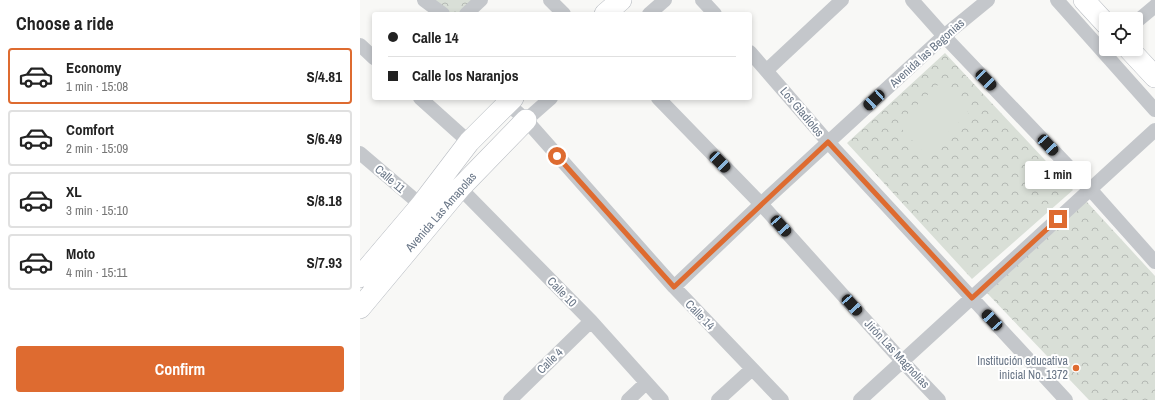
<!DOCTYPE html>
<meta charset="utf-8">
<style>
:root{--surface:#fff;--page:#f6f6f6;--text:#222;--muted:#767676;--line:#e0e0e0;--accent:#de6b30}
body{margin:0;font-family:"Archivo Narrow",sans-serif;background:var(--page);color:var(--text);height:100vh;display:flex;flex-direction:column;font-size:15px;white-space:nowrap}
*{box-sizing:border-box;margin:0}
p{font-size:13px;color:var(--muted)}
.icon{flex:none;width:22px;height:22px;fill:none;stroke:currentColor;stroke-width:2;stroke-linecap:round;stroke-linejoin:round}
.map{position:relative;flex:1;overflow:hidden}
.side{display:flex;flex-direction:column;background:var(--surface);width:360px}
.side>*{flex:none}
.top-card{position:absolute;left:12px;top:12px;width:380px;height:88px;border-radius:4px;box-shadow:0 2px 6px #0003;display:grid;align-content:center;height:88px;padding:0 16px;background:var(--surface)}
.fabs{position:absolute;left:739px;top:12px;display:grid;gap:8px}
.fabs a{display:grid;place-items:center;width:44px;height:44px;border-radius:4px;background:var(--surface);box-shadow:0 2px 6px #0003;font-size:20px}
.end{position:absolute;width:18px;height:18px;margin:-9px;border:5px solid #de6b30;background:#fff;box-shadow:0 0 0 2px #fff}
.from{border-radius:50%}
.bubble{position:absolute;height:28px;border-radius:4px;background:var(--surface);box-shadow:0 2px 6px #0003;font-size:13px;font-weight:800;line-height:28px;text-align:center}
.car{position:absolute;width:12px;height:24px;margin:-12px -6px;border-radius:5px;box-shadow:0 0 3px 1px #0007;background:linear-gradient(#222 24%,#8ab4d8 0 40%,#222 0 76%,#8ab4d8 0 86%,#222 0)}
.top-card b{display:flex;align-items:center;gap:14px;height:38px;font-size:15px}
.top-card b+b{border-top:1px solid var(--line)}
.top-card i{width:10px;height:10px;background:var(--text)}
ul{padding:0;list-style:none}
li{display:flex;align-items:center;gap:12px;height:56px;margin:0 8px 6px;padding:0 8px;border:2px solid var(--line);border-radius:4px}
li div{flex:1}
li b{display:block;font-size:15px}
li em{font-style:normal;font-weight:800}
li.current{border-color:var(--accent)}
li>.icon{width:36px;height:36px;stroke-width:1.5}
h2{padding:0 16px;font-size:18px;line-height:48px}
.button{display:flex;gap:8px;margin-top:auto;padding:8px 16px}
.button a{flex:1;height:46px;border-radius:4px;background:var(--accent);color:#fff;font-size:16px;font-weight:800;line-height:46px;text-align:center}
main{display:flex;flex:1;min-height:0}
.map>svg:first-child{display:block}
.forest{fill:url(#forest-crowns)}
.pitch{fill:#d9dfd7}
.lines{fill:none;stroke-linecap:round;stroke-linejoin:round}
.secondary-casing{stroke:#b8bcc2;stroke-width:22}
.street{stroke:#c4c7cb;stroke-width:14}
.secondary{stroke:#fff;stroke-width:21}
.route{stroke:#de6b30;stroke-width:5}
.poi-dot{fill:#de6b30;stroke:#fff;stroke-width:1.5}
.labels{text-anchor:middle;stroke-width:4;stroke-linejoin:round;paint-order:stroke}
.street-label{font-size:12px;fill:#687586;stroke:#fff}
.poi-label{font-size:12px;fill:#687586;stroke:#fff;text-anchor:end}
</style>
<main>
<section class="side">
<h2>Choose a ride</h2>
<ul>
<li class="current"><svg class="icon" aria-label="car" viewBox="0 0 24 24"><path d="M5 17H2v-5l4-1 3-4h7l3 4 3 1v5h-3M9 17h6M6 11h13"/><circle cx="7" cy="17" r="2"/><circle cx="17" cy="17" r="2"/></svg><div><b>Economy</b><p>1 min · 15:08</p></div><em>S/4.81</em></li>
<li><svg class="icon" aria-label="car" viewBox="0 0 24 24"><path d="M5 17H2v-5l4-1 3-4h7l3 4 3 1v5h-3M9 17h6M6 11h13"/><circle cx="7" cy="17" r="2"/><circle cx="17" cy="17" r="2"/></svg><div><b>Comfort</b><p>2 min · 15:09</p></div><em>S/6.49</em></li>
<li><svg class="icon" aria-label="car" viewBox="0 0 24 24"><path d="M5 17H2v-5l4-1 3-4h7l3 4 3 1v5h-3M9 17h6M6 11h13"/><circle cx="7" cy="17" r="2"/><circle cx="17" cy="17" r="2"/></svg><div><b>XL</b><p>3 min · 15:10</p></div><em>S/8.18</em></li>
<li><svg class="icon" aria-label="car" viewBox="0 0 24 24"><path d="M5 17H2v-5l4-1 3-4h7l3 4 3 1v5h-3M9 17h6M6 11h13"/><circle cx="7" cy="17" r="2"/><circle cx="17" cy="17" r="2"/></svg><div><b>Moto</b><p>4 min · 15:11</p></div><em>S/7.93</em></li>
</ul>
<div class="button"><a>Confirm</a></div>
</section>
<div class="map">
<svg width="795" height="400" viewBox="0 0 795 400">
<defs>
<pattern id="forest-crowns" width="20" height="18" patternUnits="userSpaceOnUse"><rect width="20" height="18" fill="#d9dfd7"/><path d="M2 6a3 3 0 1 1 6 0M12 15a3 3 0 1 1 6 0" fill="none" stroke="#b4b9b4"/></pattern>
</defs>
<rect width="100%" height="100%" fill="#f8f8f6"/>
<path class="forest" d="M72,0H114L99,14H89Z
M585,53L713,190L612,279L487,143Z
M726,201L795,276V400H729L627,293Z"/>
<path class="pitch" d="M580,83L609,113L565,154L537,124Z"/>
<g class="lines">
<g class="secondary-casing">
<path id="secondary" d="M724,0L746,24
M245,14L261,0
M769,49L795,77
M0,277L61,205L109,142L153,98
M0,308L100,188L166,120"/>
</g>
<path class="street" d="M64,0L83,14
M190,0L204,14
M342,0L355,14
M552,0L584,36L730,189L795,262
M697,0L795,110
M106,14L121,0
M289,14L305,0
M776,22L795,6
M0,45L14,58
M390,52L468,142L706,400
M407,70L482,0
M60,98L109,142
M298,98L401,204L542,361L579,400
M147,103L166,120L314,287L422,400
M166,120L191,98
M0,153L61,205
M100,188L231,321L302,400
M314,287L401,204L584,36L628,0
M150,400L231,321
M268,400L286,383
M358,400L392,369
M500,400L795,130"/>
<use href="#secondary" class="secondary"/>
</g>
<g class="lines">
<path class="route" d="M197,156L314,287L468,142L612,298L698,219"/>
</g>
<circle class="poi-dot" cx="716" cy="368" r="4"/>
<g class="labels">
<g class="street-label">
<text transform="translate(567 53) rotate(-42)" y="4">Avenida las Begonias</text>
<text transform="translate(442 112) rotate(50)" y="4">Los Gladiolos</text>
<text transform="translate(30 179) rotate(41)" y="4">Calle 11</text>
<text transform="translate(81 212) rotate(-49)" y="4">Avenida Las Amapolas</text>
<text transform="translate(202 292) rotate(46)" y="4">Calle 10</text>
<text transform="translate(340 315) rotate(46)" y="4">Calle 14</text>
<text transform="translate(537 354) rotate(47)" y="4">Jirón Las Magnolias</text>
<text transform="translate(190 361) rotate(-44)" y="4">Calle 4</text>
</g>
<g class="poi-label">
<text x="708" y="365">Institución educativa<tspan x="708" dy="14">inicial No. 1372</tspan></text>
</g>
</g>
</svg>
<div class="fabs">
<a><svg class="icon" aria-label="locate" viewBox="0 0 24 24"><circle cx="12" cy="12" r="6"/><path d="M12 2v4M12 18v4M2 12h4M18 12h4"/></svg></a>
</div>
<i class="end from" style="left:197px;top:156px"></i>
<i class="end" style="left:698px;top:219px"></i>
<div class="bubble" style="left:665px;top:161px;width:66px">1 min</div>
<i class="car" style="left:626px;top:80px;rotate:136deg"></i>
<i class="car" style="left:514px;top:100px;rotate:227deg"></i>
<i class="car" style="left:688px;top:145px;rotate:137deg"></i>
<i class="car" style="left:360px;top:162px;rotate:136deg"></i>
<i class="car" style="left:421px;top:226px;rotate:138deg"></i>
<i class="car" style="left:492px;top:305px;rotate:138deg"></i>
<i class="car" style="left:632px;top:320px;rotate:317deg"></i>
<div class="top-card">
<b><i class="from"></i>Calle 14</b>
<b><i></i>Calle los Naranjos</b>
</div>
</div>
</main>
